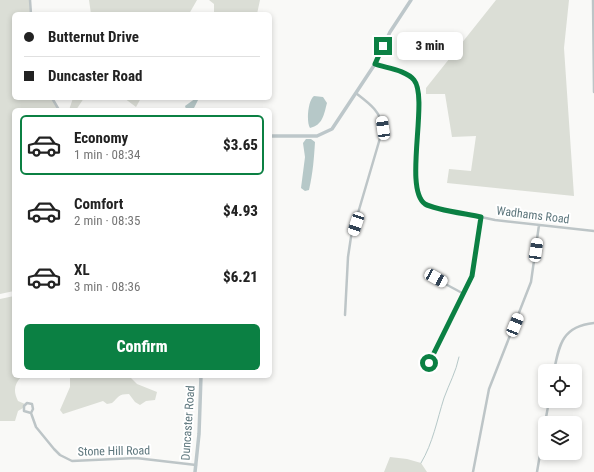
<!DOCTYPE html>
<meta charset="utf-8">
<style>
:root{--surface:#fff;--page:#f6f6f6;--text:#222;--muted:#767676;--line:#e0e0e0;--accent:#0b8043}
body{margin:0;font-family:"Roboto Condensed",sans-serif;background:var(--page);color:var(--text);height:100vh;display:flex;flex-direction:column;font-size:15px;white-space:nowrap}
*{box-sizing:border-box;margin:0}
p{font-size:13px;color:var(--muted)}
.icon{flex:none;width:22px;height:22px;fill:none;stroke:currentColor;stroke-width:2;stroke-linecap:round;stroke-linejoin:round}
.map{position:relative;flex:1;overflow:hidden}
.details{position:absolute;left:12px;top:108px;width:260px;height:270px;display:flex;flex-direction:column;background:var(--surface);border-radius:6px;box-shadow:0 2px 6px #0003}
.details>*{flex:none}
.banner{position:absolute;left:12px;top:12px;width:260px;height:88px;border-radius:6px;box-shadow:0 2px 6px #0003;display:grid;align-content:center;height:88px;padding:0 12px;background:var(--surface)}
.controls{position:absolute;left:538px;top:364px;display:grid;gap:8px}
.controls a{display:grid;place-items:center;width:44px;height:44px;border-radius:6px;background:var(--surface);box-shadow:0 2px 6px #0003;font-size:20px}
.end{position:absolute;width:18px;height:18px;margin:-9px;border:5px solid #0b8043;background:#fff;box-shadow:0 0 0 2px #fff}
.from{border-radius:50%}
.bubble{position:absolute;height:28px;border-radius:6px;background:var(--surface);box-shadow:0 2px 6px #0003;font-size:13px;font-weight:800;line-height:28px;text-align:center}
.car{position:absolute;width:12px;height:24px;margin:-12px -6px;border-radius:5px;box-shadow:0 0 3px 1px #0007;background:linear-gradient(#fff 24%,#345 0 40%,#fff 0 76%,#345 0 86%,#fff 0)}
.banner b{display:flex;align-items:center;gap:14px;height:38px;font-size:15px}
.banner b+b{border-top:1px solid var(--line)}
.banner i{width:10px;height:10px;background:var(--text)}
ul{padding:7px 0 0;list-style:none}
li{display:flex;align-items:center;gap:12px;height:60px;margin:0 8px 6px;padding:0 4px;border:2px solid transparent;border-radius:6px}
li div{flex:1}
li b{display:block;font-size:15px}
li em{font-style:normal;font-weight:800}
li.selected{border-color:var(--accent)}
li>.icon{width:36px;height:36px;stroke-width:1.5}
.cta{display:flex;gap:8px;margin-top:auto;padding:8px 12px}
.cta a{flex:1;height:46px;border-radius:6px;background:var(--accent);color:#fff;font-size:16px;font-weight:800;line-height:46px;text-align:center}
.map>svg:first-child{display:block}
.green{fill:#dbded6}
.water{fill:#b6c8c8}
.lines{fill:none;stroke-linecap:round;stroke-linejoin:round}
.stream{stroke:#b6c8c8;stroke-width:1}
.street{stroke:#bdc5c7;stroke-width:2.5}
.secondary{stroke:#bdc7ca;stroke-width:3.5}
.route{stroke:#0b8043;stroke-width:5}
.labels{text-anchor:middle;stroke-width:4;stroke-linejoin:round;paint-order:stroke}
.street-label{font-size:12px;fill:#5e777d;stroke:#fff}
</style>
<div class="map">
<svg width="594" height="472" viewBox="0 0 594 472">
<rect width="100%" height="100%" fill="#f9f9f7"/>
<path class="green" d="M0,0H30L31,14H14V98H52L59,110H14V291L0,294Z
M89,0H197L189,14H91Z
M209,0H260L257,14H214V4Z
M496,0H569L564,48L574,196L447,183L449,169L471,171L476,136L452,137L445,94H426V88Z
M73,98H84L76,110H69Z
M124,98H141L136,107Z
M14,296V376H22C14,384 13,391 18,401L25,404L23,408L18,411L15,421H0V299Z
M70,376H129L137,384L157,392L155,400L146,401L140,405L135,402L129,394C118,394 119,397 112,403L107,404L103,401L63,414L60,410L70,387Z
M390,457L407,459L421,463L427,472H384Z"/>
<path class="water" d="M314,96L323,97L327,103C324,114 323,125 310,128C306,122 308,100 314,96Z
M196,98H199L193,110L186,109L185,106Z
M306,139H311L315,142C314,158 313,173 309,190L305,191L301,188L305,157L303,143Z"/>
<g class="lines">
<path class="stream" d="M421,463C433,443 437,420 444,398C449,384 456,372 459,357"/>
<path class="street" d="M30,0L31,14
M593,0L594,92
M375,64C386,68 406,71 414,80C431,101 399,189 429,206L495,220L594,231
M52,98L59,110
M429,270L436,279L464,294
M345,315L348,257L351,237L383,128C380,111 370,104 357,94
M429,363L472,276L481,217
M554,371C559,344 563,326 594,323
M31,413L24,411V406L27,403L32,404L33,409L31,413L36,427L54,449L60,455L72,461L136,458L196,465
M545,423L549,401
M473,472L489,389L531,282L539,225
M537,472L545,425"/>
<path class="secondary" d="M270,136H317L332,129L375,64L390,32L411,0
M195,472L199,434L201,376"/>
</g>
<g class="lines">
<path class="route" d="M383,46L375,64C386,68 406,70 414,80C429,98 403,189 425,204C435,210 468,214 481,217L472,276L429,363"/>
</g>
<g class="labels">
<g class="street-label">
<text transform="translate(533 215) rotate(7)" y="4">Wadhams Road</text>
<text transform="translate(188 423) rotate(-86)" y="4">Duncaster Road</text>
<text transform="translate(114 451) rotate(-1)" y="4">Stone Hill Road</text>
</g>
</g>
</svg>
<div class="controls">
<a><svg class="icon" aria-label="locate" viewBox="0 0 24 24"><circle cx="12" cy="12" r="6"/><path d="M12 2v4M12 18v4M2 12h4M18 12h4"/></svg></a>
<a><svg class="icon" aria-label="layers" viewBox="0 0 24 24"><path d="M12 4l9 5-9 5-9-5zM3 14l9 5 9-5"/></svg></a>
</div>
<i class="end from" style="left:429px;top:363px"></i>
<i class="end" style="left:383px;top:46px"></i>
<div class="bubble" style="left:397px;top:32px;width:66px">3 min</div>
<i class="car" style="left:383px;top:128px;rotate:352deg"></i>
<i class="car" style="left:356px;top:224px;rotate:198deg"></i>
<i class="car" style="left:536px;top:250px;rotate:8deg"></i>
<i class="car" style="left:436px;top:278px;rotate:119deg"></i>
<i class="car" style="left:515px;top:325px;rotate:22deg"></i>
<div class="banner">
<b><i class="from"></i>Butternut Drive</b>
<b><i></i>Duncaster Road</b>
</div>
<section class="details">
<ul>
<li class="selected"><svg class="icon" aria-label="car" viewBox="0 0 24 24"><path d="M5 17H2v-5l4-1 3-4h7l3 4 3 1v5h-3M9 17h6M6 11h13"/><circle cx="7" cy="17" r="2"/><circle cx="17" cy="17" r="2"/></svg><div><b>Economy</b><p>1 min · 08:34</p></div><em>$3.65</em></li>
<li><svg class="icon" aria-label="car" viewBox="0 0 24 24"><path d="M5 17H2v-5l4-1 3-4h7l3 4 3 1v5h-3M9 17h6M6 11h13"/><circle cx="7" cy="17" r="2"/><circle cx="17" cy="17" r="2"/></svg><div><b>Comfort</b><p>2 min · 08:35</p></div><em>$4.93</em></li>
<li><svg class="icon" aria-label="car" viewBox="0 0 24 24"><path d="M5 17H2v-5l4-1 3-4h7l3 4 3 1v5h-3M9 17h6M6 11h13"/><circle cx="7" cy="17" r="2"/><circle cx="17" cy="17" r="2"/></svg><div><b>XL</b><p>3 min · 08:36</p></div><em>$6.21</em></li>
</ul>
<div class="cta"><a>Confirm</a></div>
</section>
</div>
